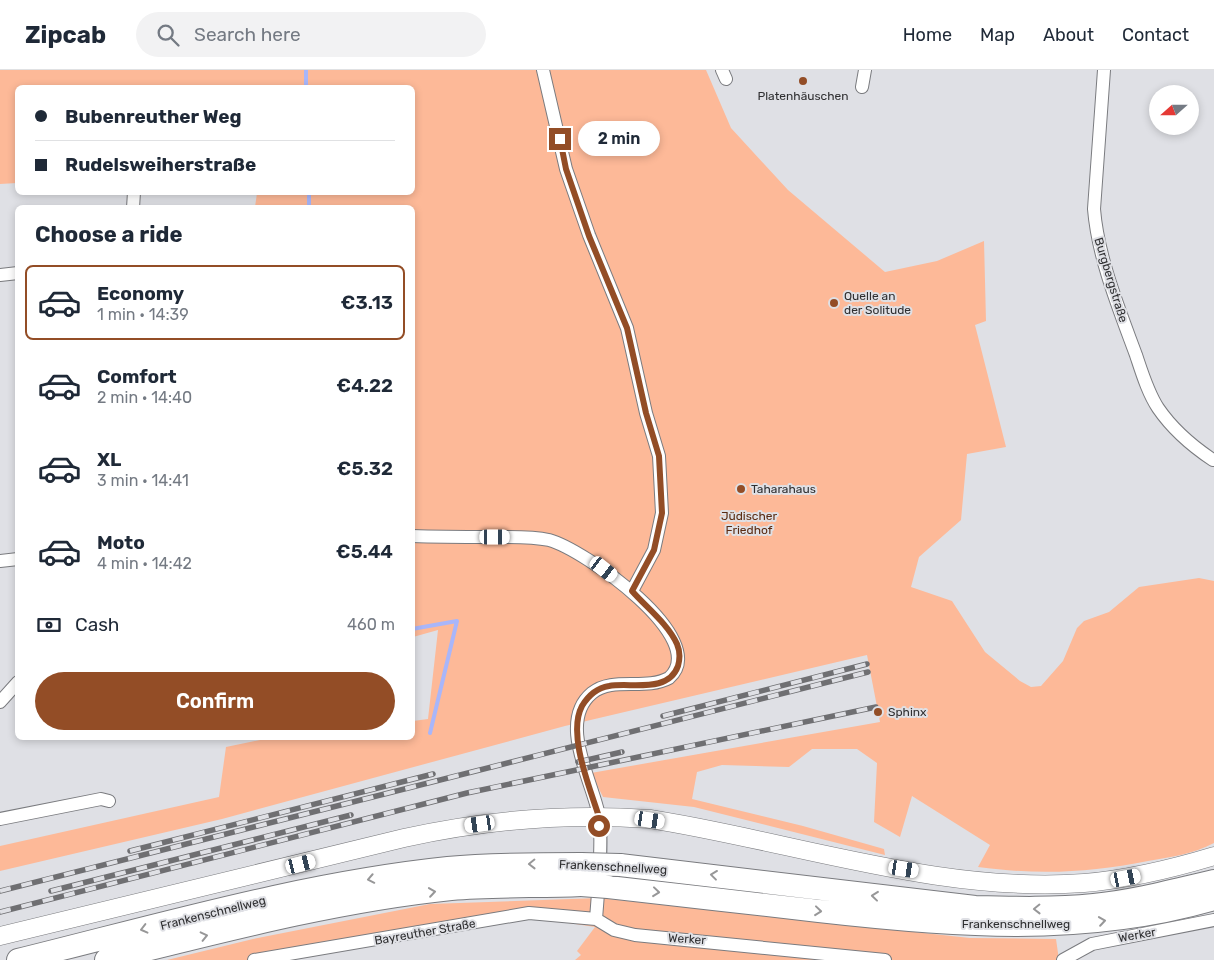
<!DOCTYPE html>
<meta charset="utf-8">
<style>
:root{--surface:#fff;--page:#f2f2f3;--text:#1f2937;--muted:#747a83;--line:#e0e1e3;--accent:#934d26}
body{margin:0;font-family:Rubik,sans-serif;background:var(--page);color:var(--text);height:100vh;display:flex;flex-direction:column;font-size:19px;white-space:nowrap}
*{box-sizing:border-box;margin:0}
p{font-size:16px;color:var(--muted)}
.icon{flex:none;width:28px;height:28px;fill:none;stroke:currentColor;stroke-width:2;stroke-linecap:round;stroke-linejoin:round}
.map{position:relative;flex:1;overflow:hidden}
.panel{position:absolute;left:15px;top:135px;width:400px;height:535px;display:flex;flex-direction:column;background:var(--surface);border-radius:8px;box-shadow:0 2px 8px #0003}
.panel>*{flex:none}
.hud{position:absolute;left:15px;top:15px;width:400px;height:110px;border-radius:8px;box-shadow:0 2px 8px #0003;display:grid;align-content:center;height:110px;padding:0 20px;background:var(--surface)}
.needle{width:32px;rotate:249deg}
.buttons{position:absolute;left:1149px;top:15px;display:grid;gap:10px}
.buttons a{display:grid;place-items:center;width:50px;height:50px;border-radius:50%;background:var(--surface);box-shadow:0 2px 8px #0003;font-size:25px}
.end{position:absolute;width:22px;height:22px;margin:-11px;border:6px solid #934d26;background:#fff;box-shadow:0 0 0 2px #fff}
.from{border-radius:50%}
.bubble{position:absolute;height:35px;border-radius:18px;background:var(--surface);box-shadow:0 2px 8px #0003;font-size:16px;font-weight:600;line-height:35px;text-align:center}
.car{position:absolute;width:15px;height:30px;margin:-15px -8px;border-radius:6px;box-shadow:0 0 4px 1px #0007;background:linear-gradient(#fff 24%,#345 0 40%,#fff 0 76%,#345 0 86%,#fff 0)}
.hud b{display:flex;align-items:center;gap:18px;height:48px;font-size:19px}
.hud b+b{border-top:1px solid var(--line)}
.hud i{width:12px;height:12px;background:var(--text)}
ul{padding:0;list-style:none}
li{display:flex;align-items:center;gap:15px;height:75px;margin:0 10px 8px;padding:0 10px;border:2px solid transparent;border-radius:8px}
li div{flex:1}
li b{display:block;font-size:19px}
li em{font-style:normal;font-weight:600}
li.on{border-color:var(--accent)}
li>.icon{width:45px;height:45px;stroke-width:1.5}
h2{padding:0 20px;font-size:22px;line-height:60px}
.pay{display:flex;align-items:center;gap:12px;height:55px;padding:0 20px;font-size:19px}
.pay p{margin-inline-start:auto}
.primary-button{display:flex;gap:10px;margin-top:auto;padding:10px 20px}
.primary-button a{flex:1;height:58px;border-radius:30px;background:var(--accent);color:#fff;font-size:20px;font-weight:600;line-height:58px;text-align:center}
header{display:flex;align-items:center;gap:30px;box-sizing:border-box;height:70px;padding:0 25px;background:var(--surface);border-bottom:1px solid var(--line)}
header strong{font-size:24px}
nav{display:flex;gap:28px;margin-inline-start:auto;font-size:18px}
.search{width:350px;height:45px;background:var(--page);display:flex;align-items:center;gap:12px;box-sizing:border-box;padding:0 18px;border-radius:28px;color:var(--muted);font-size:19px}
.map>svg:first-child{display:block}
.green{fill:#fdb998}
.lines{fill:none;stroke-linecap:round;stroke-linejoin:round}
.stream{stroke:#a8b6fa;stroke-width:4}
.street-casing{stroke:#7a7b7f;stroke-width:14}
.secondary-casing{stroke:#7a7b7f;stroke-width:19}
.highway-casing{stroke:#7a7b7f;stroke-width:24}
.street{stroke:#fff;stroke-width:12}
.secondary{stroke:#fff;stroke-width:18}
.highway{stroke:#fff;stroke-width:22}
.rail-casing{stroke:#6f6f72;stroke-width:5.5}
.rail{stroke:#dfe0e5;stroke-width:4;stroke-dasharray:11;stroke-linecap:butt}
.highway-bridge-casing{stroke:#7a7b7f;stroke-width:24;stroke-linecap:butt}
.highway-bridge{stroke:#fff;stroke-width:22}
.oneway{stroke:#979798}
.route{stroke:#934d26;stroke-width:6}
.poi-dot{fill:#934d26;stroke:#dfe0e5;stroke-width:2}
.labels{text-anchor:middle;stroke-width:4;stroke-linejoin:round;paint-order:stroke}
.poi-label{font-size:12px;fill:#2f2f31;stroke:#dfe0e5;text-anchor:start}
.street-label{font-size:12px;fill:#2f2f31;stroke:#dfe0e5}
.park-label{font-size:12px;fill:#5a2b12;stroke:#dfe0e5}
</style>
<header>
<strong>Zipcab</strong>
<div class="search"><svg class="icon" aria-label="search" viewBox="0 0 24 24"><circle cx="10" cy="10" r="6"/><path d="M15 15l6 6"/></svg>Search here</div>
<nav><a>Home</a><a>Map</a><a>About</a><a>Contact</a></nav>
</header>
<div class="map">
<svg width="1214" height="890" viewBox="0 0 1214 890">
<rect width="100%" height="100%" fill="#dfe0e5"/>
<path class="green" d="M0,0H706L731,58L788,120L885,202L937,191L984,171L986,251L975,255L1006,377L967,384L961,450L919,487L911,517L952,531L985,582L1020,611L1031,617L1041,616L1063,591L1077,558L1084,551L1109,542L1139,517L1199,508L1214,511V773C1193,784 1171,787 1148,791C1089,803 1038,805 978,797L990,775L912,726L900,767L874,752L877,693L857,679H812L789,697L722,695L697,702L692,729L803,756L884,779L885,785L694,737L603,727L591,703L880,652L867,585L565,656L222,749L0,801V776L219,727L226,677L270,668H412L413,651L428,649L438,560L413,567L412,138L255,137L257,123L412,122V18H18L17,113L0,114Z
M599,828L970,868L1056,869L1059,890H575L581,885L577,881L595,857L529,847L282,890H167L253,869L430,834Z"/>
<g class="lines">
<path class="stream" d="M306,18V0
M309,122V138
M412,559L457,551L430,663"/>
<g class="street-casing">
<path id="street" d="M543,0L566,99L589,165L627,258L646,343L659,386L662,443L654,480L632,521
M722,0L726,9
M1104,0L1094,139C1098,188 1119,239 1136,285C1142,303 1148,323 1158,338C1173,360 1192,376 1213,390
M862,17L865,0
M133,138L134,122
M0,205L18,203
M412,466C439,467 466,467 492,467C511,467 531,466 549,470C583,479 713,569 669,608C645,621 613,606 592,623C557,652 593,712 599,746C603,772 598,822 596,849
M0,491L18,489
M0,632L18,612
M0,749L101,729L109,731
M254,890L529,843L596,849L614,860L635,865L885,890
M1063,890L1092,874L1214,850"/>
</g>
<g class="secondary-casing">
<path id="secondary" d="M0,866L404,768C485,750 567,743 650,749C790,771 942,824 1084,813C1129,809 1171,799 1214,786"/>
</g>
<g class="highway-casing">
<path id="highway" d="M620,795L975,837C1015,838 1054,839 1094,835C1135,831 1174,820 1214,811
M608,817C678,825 749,833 819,841C951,856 1084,867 1214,829
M18,890C160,855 303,813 448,798C492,794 537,794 581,794
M106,890C219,862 335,831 451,819C494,815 538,817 581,815"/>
</g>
<use href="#street" class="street"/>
<use href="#secondary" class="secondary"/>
<use href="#highway" class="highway"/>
<g class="rail-casing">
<path id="rail" d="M663,646L867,594
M578,692L622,682
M130,781L433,704
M0,821L868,602
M51,821L351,745
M0,842L467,723L876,637"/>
</g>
<use href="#rail" class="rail"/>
<g class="highway-bridge-casing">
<path id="highway-bridge" d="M581,794L620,795
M581,815L608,817"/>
</g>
<use href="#highway-bridge" class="highway-bridge"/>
</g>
<defs><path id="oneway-chevron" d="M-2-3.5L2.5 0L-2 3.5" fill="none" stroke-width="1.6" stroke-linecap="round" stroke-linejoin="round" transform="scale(1.25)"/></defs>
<g class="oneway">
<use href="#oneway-chevron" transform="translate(532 794) rotate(179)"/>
<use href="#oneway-chevron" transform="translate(714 805) rotate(-173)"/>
<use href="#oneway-chevron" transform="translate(371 809) rotate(169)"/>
<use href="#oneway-chevron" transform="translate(432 822) rotate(-8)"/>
<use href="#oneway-chevron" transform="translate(656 822) rotate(6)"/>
<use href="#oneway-chevron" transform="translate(875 826) rotate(-174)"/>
<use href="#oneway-chevron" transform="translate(1037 839) rotate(179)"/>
<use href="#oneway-chevron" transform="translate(818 841) rotate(6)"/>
<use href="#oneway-chevron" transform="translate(1102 851) rotate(-8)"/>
<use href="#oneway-chevron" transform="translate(144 859) rotate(166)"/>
<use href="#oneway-chevron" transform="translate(204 866) rotate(-13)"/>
</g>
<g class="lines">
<path class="route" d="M560,69L566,99L589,166L627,258L646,343L659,386L662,443L654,480L632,521C646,537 668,554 677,574C680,581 680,589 678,596C668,624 630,612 609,616C597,618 588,626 582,636C567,664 590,718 599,747V756"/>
</g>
<g class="poi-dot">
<circle cx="803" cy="11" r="5"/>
<circle cx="834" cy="233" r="5"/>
<circle cx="741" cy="419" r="5"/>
<circle cx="878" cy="642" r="5"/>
</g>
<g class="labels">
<g class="poi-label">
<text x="803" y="30" text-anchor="middle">Platenhäuschen</text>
<text x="844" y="230">Quelle an<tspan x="844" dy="14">der Solitude</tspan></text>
<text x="751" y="423">Taharahaus</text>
<text x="888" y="646">Sphinx</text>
</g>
<g class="street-label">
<text transform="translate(1111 210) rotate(73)" y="4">Burgbergstraße</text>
<text transform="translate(613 797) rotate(3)" y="4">Frankenschnellweg</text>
<text transform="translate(213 843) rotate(-14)" y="4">Frankenschnellweg</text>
<text x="1016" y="858">Frankenschnellweg</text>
<text transform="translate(425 862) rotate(-10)" y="4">Bayreuther Straße</text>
<text transform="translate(1137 865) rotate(-10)" y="4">Werker</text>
<text transform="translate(687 869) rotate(4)" y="4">Werker</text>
</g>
<g class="park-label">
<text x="749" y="450">Jüdischer<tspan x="749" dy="14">Friedhof</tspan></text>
</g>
</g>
</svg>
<div class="buttons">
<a><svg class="needle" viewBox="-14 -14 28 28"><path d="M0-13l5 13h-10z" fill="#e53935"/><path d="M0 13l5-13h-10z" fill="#747a83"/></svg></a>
</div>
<i class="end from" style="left:599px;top:756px"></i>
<i class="end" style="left:560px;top:69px"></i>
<div class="bubble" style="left:578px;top:51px;width:82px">2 min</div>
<i class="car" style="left:495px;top:467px;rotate:90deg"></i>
<i class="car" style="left:604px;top:499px;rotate:128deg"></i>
<i class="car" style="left:650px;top:750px;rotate:99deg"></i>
<i class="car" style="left:480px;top:754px;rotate:262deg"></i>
<i class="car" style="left:301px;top:794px;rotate:76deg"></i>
<i class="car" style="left:904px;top:799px;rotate:99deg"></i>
<i class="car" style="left:1126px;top:808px;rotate:79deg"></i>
<div class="hud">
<b><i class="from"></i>Bubenreuther Weg</b>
<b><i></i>Rudelsweiherstraße</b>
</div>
<section class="panel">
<h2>Choose a ride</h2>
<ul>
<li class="on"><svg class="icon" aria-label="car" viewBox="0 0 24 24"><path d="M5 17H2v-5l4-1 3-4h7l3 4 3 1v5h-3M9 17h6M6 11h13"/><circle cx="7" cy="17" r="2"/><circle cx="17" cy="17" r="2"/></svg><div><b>Economy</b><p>1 min · 14:39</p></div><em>€3.13</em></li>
<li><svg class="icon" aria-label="car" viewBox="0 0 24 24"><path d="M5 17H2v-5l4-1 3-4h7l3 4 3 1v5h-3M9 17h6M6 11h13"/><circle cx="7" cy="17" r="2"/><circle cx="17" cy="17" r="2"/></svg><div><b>Comfort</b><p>2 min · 14:40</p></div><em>€4.22</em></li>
<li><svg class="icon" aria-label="car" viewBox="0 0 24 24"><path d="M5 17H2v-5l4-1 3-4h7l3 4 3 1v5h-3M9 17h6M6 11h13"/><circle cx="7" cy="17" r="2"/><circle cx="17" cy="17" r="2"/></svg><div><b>XL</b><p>3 min · 14:41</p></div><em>€5.32</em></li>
<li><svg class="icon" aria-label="car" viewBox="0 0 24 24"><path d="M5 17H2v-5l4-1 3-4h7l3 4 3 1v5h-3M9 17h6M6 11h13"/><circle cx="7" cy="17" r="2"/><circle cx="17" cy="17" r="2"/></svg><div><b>Moto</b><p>4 min · 14:42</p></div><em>€5.44</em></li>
</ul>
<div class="pay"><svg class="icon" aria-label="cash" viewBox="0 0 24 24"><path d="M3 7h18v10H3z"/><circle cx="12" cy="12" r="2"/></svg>Cash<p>460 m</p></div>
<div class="primary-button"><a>Confirm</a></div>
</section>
</div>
